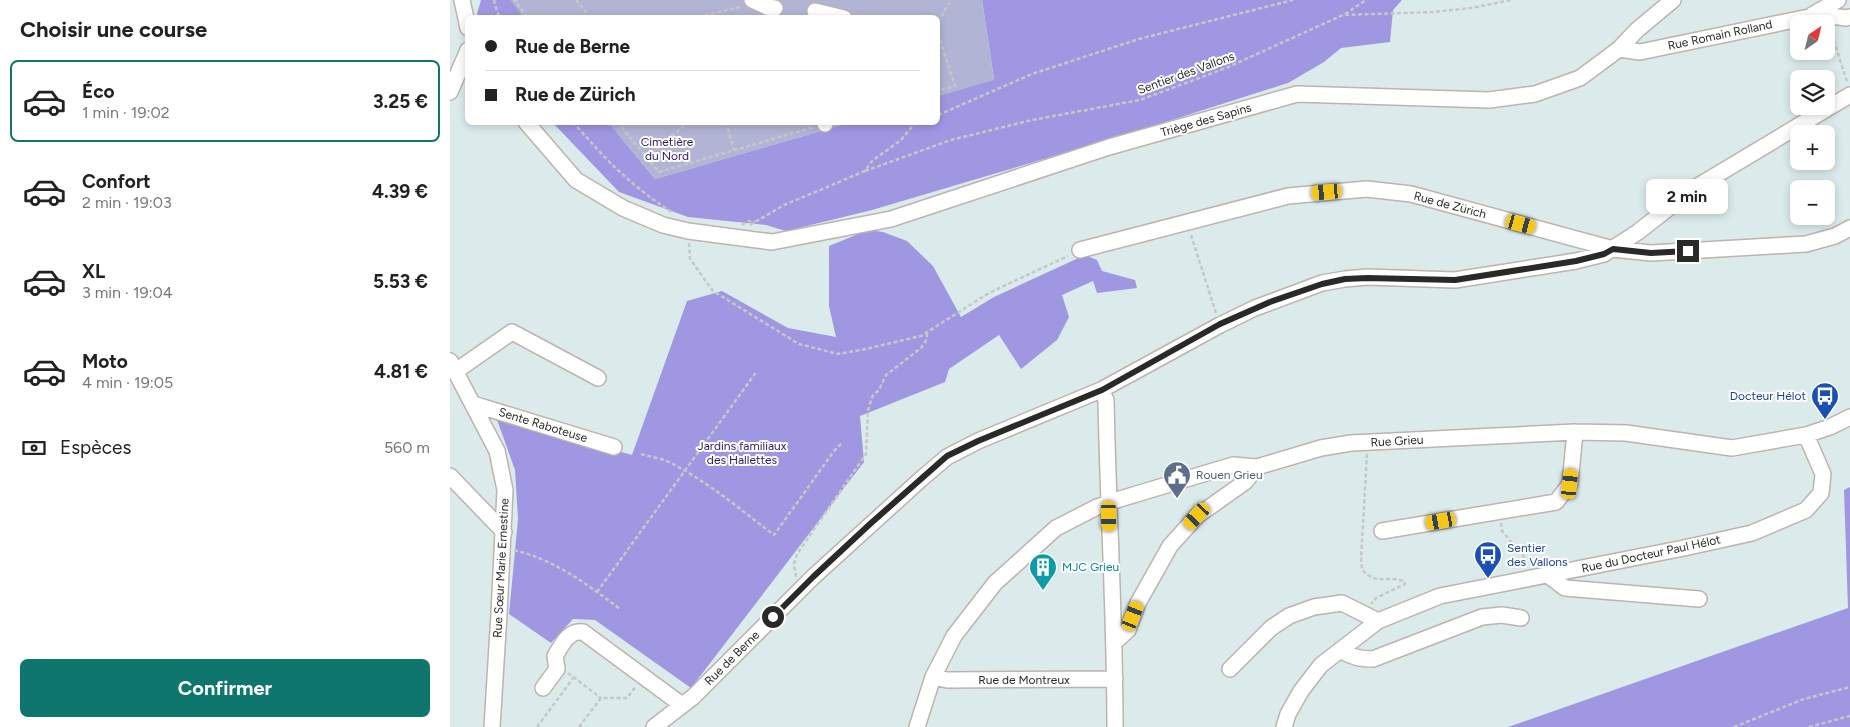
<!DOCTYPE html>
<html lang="fr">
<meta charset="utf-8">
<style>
:root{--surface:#fff;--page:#f2f2f2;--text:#222;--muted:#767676;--line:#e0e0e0;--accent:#0f766e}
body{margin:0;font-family:Figtree,sans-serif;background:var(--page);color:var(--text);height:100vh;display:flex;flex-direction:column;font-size:19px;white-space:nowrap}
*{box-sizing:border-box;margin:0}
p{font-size:16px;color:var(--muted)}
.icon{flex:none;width:28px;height:28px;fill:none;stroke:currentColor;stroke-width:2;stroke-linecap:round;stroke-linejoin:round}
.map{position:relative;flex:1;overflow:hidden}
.drawer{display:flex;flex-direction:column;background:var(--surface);width:450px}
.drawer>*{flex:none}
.top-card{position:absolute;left:15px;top:15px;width:475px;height:110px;border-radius:8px;box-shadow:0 2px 8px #0003;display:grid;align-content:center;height:110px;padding:0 20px;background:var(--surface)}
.needle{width:32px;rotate:35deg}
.buttons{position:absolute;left:1340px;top:15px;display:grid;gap:10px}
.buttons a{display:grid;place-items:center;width:45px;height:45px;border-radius:8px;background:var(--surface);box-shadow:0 2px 8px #0003;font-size:25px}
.end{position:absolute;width:22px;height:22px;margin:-11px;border:6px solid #292929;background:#fff;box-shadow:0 0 0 2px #fff}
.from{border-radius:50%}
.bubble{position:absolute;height:35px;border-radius:8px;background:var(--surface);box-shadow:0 2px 8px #0003;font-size:16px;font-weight:700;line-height:35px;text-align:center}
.car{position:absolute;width:15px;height:30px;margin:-15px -8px;border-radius:6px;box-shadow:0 0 4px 1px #0007;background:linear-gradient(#f5c518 24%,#345 0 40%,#f5c518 0 76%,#345 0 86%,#f5c518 0)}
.top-card b{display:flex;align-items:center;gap:18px;height:48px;font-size:19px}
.top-card b+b{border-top:1px solid var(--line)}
.top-card i{width:12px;height:12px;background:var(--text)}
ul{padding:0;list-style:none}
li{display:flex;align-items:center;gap:15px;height:82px;margin:0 10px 8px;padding:0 10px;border:2px solid transparent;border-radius:8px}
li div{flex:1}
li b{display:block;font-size:19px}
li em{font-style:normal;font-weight:700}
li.current{border-color:var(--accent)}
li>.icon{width:45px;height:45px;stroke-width:1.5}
h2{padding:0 20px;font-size:22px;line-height:60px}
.pay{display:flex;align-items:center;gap:12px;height:55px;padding:0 20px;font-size:19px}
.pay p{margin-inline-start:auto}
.action{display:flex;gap:10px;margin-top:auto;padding:10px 20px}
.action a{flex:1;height:58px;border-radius:8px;background:var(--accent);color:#fff;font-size:20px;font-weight:700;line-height:58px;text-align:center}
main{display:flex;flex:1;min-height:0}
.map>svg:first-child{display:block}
.green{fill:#9f97e2}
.cemetery{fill:#b2b4d5}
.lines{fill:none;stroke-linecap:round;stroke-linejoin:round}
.minor-casing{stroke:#bdb3af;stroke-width:18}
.path{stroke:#c7c7c7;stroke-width:2.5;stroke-dasharray:4 2.5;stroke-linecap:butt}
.minor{stroke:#fff;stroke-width:15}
.route{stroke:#292929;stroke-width:6}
.labels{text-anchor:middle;stroke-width:4;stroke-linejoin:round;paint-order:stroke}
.street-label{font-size:12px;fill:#292929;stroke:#fff}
.park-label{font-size:12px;fill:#2b1a65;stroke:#fff}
.transit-label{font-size:12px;fill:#164399;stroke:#fff;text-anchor:end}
.service-label{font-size:12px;fill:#4e5e75;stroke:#fff;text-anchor:start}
.culture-label{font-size:12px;fill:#0d838f;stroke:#fff;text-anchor:start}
</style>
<main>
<section class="drawer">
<h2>Choisir une course</h2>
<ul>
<li class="current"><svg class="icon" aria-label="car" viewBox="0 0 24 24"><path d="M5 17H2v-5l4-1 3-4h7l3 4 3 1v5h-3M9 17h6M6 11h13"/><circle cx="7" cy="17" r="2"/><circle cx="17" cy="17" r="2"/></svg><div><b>Éco</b><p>1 min · 19:02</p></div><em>3.25 €</em></li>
<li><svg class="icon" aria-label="car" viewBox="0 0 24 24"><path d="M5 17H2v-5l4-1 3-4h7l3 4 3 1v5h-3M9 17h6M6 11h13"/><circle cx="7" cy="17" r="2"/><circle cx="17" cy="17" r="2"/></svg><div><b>Confort</b><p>2 min · 19:03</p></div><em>4.39 €</em></li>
<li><svg class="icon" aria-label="car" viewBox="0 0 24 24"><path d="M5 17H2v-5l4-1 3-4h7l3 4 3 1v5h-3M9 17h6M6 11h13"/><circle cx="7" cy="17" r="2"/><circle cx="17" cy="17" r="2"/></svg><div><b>XL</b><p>3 min · 19:04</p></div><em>5.53 €</em></li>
<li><svg class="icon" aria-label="car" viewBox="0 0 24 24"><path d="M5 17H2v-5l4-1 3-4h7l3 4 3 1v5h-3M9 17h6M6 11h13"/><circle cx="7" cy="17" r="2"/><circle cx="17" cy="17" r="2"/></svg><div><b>Moto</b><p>4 min · 19:05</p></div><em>4.81 €</em></li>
</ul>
<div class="pay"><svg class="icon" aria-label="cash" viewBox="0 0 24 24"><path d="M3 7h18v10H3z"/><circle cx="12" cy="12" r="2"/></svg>Espèces<p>560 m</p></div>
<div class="action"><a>Confirmer</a></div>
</section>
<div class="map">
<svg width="1400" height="727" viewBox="0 0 1400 727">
<rect width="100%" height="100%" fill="#dbebeb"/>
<path class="green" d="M31,0H61L74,17H29L27,14Z
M532,0H952L943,10L940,42L891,48L874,62L838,83L675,135L422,210L336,231L316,225L238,217L169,192L103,123H159L205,179L398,123L488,122V96L544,79Z
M418,230L433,232L457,241L483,266L511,317L544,297L635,255L647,260L652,271L685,280L687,288L647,293L643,281L612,295L619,317L607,340L571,369L549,335L499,369L495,382L410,416L414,462L241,688L145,620L123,619L101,643L59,614L68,519L65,470L46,417L182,455L237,301L272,291L338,328L386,337L379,306V246Z
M1400,487V727H1058L1398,608L1394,490Z"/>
<path class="cemetery" d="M61,0H532L544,80L488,96V18H74Z
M159,123H398L205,179Z"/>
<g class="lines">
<g class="minor-casing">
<path id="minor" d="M12,0L18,28
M302,0L317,7L325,8
M365,11L394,18
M1362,15L1388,0
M1169,49L1190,52L1359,17L1376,15L1396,18L1400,17
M0,92L18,50
M76,122L126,180L173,208L213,225L238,231L322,242L441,219L659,147L847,94L1039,100L1085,94L1130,78L1169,49L1187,30L1223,0
M375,122V124
M630,250L838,196L917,189L961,194L1163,249L1201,253L1356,244L1385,236L1400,228
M0,361L47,451L55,490L49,614L42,727
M6,371L62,332L148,378
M651,390L656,400C658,509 665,618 665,727
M23,404L164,447
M0,476L54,532
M932,531L1106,502L1120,484L1125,432
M1098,575L1115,588L1249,599
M665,642L678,630L688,603L720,546L747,516L795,482L807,467L871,448L901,443L1125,432L1176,433L1282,448L1356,435L1380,427L1400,417
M890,650C901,657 910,659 923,659L1032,617L1052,615L1071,618
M780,669L821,628L839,616L864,607L892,603L928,621
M483,677L497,680L665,679
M93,688L107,669L105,656C112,645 118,630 133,632L232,705
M204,727L243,697L363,577L470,480L497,457L528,441L651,390L770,325L805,308L872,283L895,279L917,277L1005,280L1126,261L1154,254L1188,232L1243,189L1400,95
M467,727L483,677L504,636L545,583L606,528L647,507L670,499L783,465L807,467
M834,727L838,714L851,691L871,665L928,621L990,596L1234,548L1302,533L1356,510L1371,493L1373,474L1356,435"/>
</g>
<path class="path" d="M44,0L47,12L51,18
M68,0L65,1L78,18
M126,0L141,18
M895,14L916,0
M242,18L290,7
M488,22L501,0
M1380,28L1397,82
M488,34L505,86L488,91
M488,115L582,74L689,39L843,0
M123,122C156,160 181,186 223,213
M167,122L209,172L364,127
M276,122L284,150
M196,157L239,122
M415,171L501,140L582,120L690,100L776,68L893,15L983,12L1021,8L1061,0
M292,225L298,221L305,222
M300,225L334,205L415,171L422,161L451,140L466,122
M741,235L766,313
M239,243L240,259L263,291L349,344L388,354L416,349L471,336L539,293L618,256
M191,454C201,457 211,458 221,463C258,482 291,510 324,535L384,451L392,443
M917,454L911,559L912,570C928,586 936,575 954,581L955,584L926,598L921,604
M1051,523L1052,531L1075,558L1093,561
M64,550C105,560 137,584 170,609
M346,577L344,564L347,554L416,454L418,410L423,395L429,390L436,375L471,348L477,339V332
M147,592L307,371
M118,673L151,698
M87,727L124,677
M129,727L151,698H177L186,686
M1284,727L1354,699L1400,687
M1359,727L1400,716"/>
<use href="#minor" class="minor"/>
</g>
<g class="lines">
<path class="route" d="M323,617L363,577L420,524L497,456L528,441L652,390L770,324L820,302L872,284L895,279L917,278L1005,280L1126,261L1154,254L1163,249L1201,253L1238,251"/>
</g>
<defs>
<g id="bus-pin" transform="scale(1.4375)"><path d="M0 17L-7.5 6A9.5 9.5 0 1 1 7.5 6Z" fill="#1a4fb4" stroke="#fff"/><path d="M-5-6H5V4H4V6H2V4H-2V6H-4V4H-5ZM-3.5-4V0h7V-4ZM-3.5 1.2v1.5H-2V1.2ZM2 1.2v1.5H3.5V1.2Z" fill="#fff"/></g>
<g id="civic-pin" transform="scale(1.4375)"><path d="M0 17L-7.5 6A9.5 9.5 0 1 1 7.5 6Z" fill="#5c6f8a" stroke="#fff"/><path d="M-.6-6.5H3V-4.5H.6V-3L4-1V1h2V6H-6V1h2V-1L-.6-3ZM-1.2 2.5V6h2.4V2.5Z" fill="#fff"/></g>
<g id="building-pin" transform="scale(1.4375)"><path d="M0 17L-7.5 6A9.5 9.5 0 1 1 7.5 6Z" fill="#0f9aa8" stroke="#fff"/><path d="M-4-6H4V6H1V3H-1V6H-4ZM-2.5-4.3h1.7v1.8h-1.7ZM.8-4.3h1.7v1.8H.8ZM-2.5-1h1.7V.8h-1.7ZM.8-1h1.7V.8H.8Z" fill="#fff"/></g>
</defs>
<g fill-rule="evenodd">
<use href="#bus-pin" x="1375" y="396"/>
<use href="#civic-pin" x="727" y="475"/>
<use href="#bus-pin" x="1038" y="555"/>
<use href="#building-pin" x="593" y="567"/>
</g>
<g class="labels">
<g class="street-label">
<text transform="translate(1270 35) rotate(-12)" y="4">Rue Romain Rolland</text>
<text transform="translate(736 73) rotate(-20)" y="4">Sentier des Vallons</text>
<text transform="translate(756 120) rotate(-16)" y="4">Triège des Sapins</text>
<text transform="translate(1000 205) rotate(15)" y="4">Rue de Zürich</text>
<text transform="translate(93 425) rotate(17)" y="4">Sente Raboteuse</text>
<text transform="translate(947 441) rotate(-3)" y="4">Rue Grieu</text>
<text transform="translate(1201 554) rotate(-12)" y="4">Rue du Docteur Paul Hélot</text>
<text transform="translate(51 568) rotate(-87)" y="4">Rue Sœur Marie Ernestine</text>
<text transform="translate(282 658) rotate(-45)" y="4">Rue de Berne</text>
<text x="574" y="684">Rue de Montreux</text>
</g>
<g class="park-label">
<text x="217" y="146">Cimetière<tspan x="217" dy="14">du Nord</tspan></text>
<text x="292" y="450">Jardins familiaux<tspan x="292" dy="14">des Hallettes</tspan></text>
</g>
<g class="transit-label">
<text x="1356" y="400">Docteur Hélot</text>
<text x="1057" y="552" text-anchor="start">Sentier<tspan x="1057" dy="14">des Vallons</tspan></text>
</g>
<g class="service-label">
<text x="746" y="479">Rouen Grieu</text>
</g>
<g class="culture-label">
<text x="612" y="571">MJC Grieu</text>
</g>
</g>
</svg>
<div class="buttons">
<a><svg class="needle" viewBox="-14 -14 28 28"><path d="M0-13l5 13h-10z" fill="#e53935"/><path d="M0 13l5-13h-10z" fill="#767676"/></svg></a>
<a><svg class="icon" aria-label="layers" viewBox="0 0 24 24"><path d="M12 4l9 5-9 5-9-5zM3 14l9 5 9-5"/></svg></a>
<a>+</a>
<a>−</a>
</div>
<i class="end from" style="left:323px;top:617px"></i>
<i class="end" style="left:1238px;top:251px"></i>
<div class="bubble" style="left:1196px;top:179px;width:82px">2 min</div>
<i class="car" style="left:877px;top:192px;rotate:265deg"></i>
<i class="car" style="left:1071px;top:224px;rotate:105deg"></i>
<i class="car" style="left:1120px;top:484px;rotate:6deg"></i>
<i class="car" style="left:659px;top:516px;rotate:179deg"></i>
<i class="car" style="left:747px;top:516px;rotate:223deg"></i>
<i class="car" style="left:991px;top:521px;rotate:260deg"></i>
<i class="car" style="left:683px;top:616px;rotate:21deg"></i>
<div class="top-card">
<b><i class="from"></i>Rue de Berne</b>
<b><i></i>Rue de Zürich</b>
</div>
</div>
</main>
